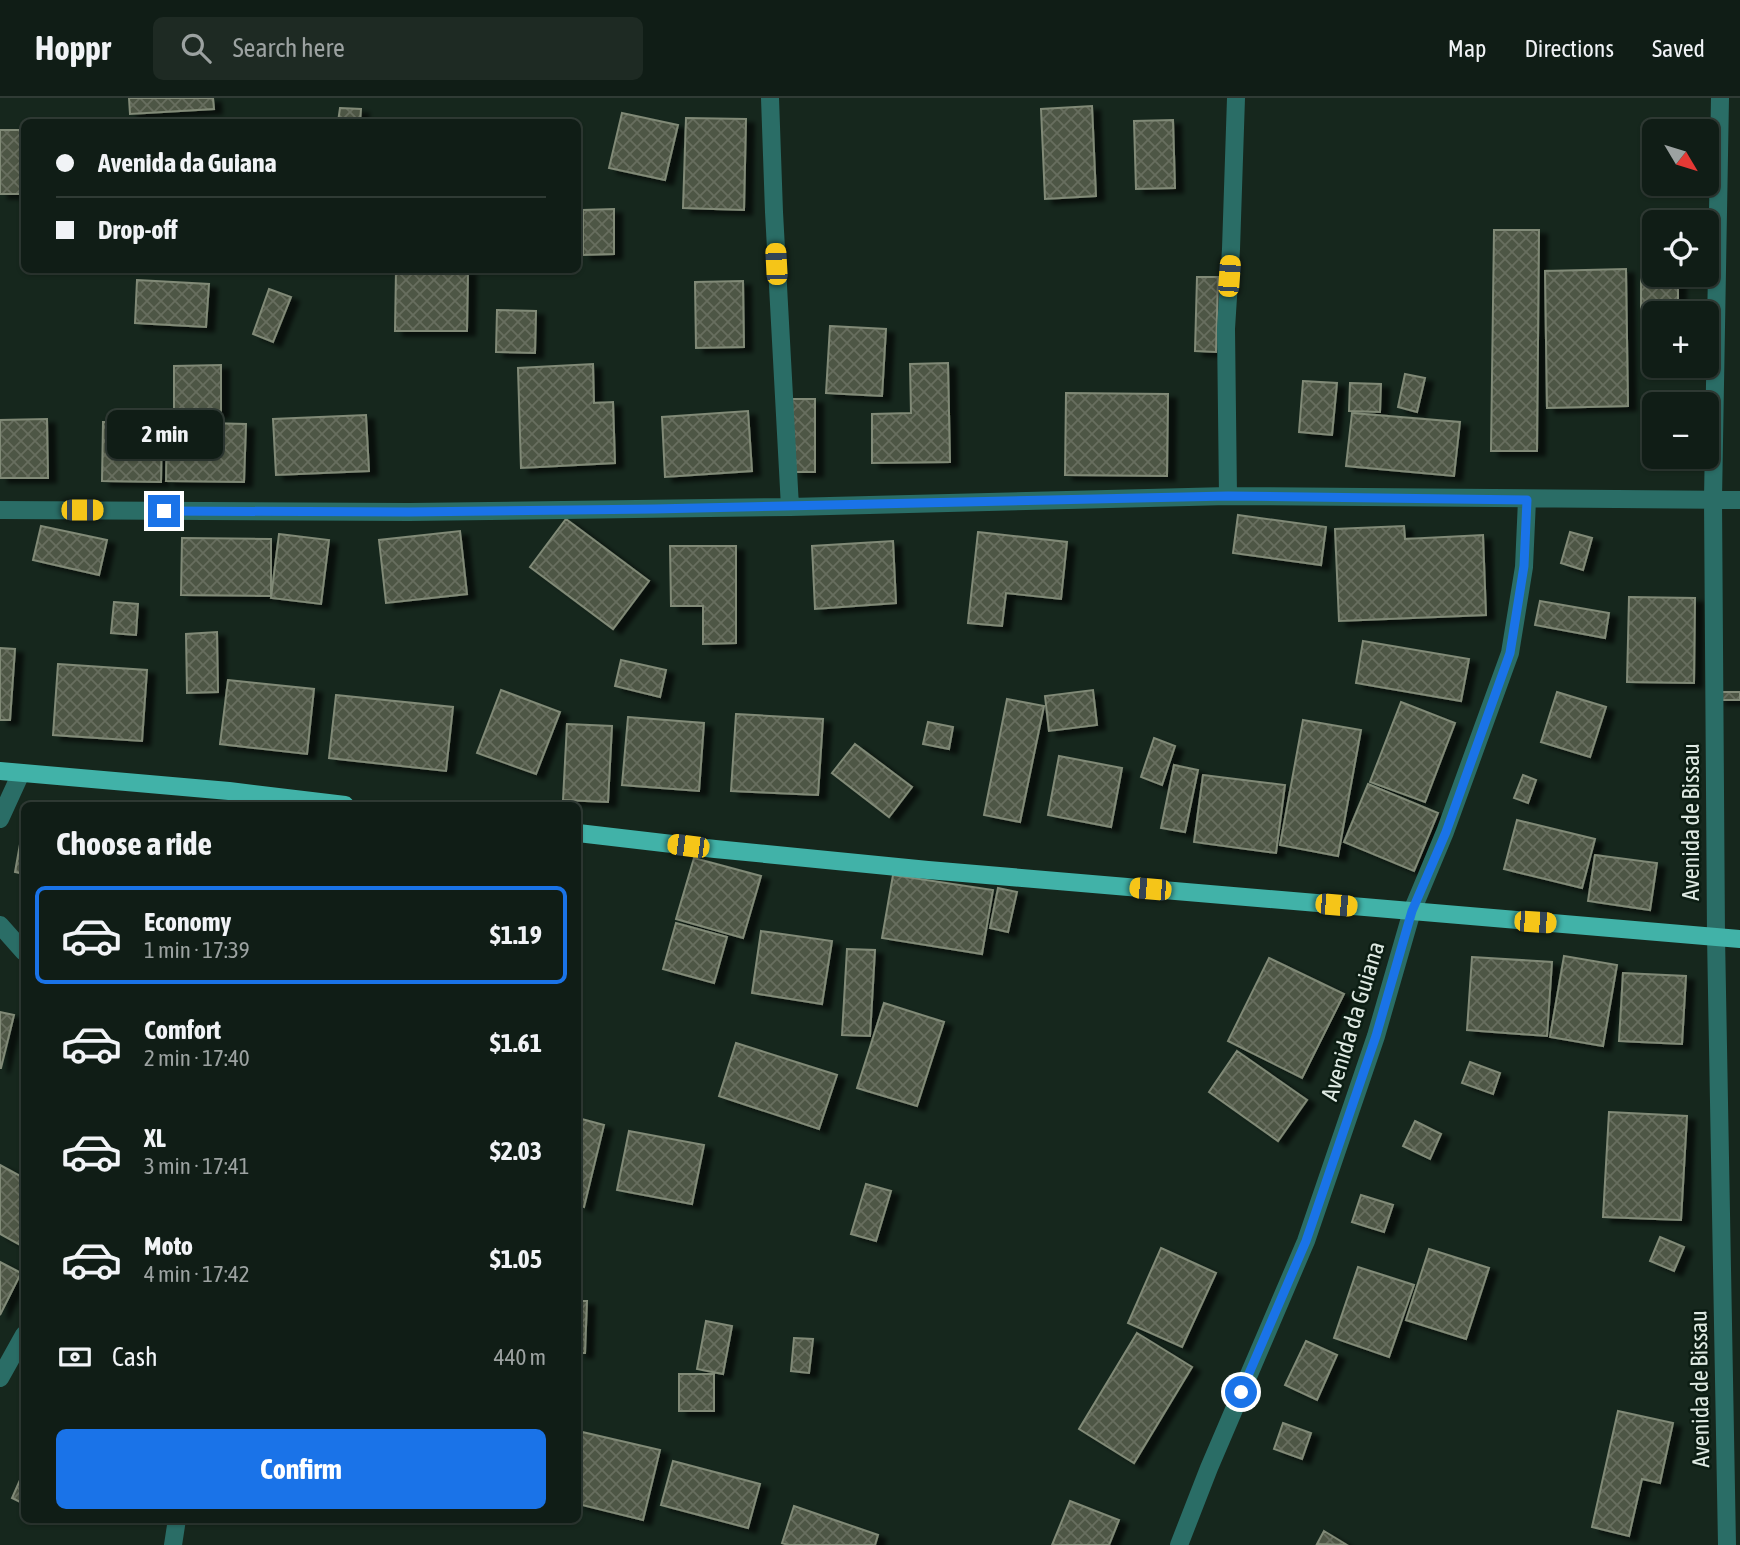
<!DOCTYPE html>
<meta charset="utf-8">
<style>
:root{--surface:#101d16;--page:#1e2a23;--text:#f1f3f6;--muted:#9ca2a1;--line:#303b35;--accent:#1a73e8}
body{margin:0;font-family:"Asap Condensed",sans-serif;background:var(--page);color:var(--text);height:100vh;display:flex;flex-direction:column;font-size:26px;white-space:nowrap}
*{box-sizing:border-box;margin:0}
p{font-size:23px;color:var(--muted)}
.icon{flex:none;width:38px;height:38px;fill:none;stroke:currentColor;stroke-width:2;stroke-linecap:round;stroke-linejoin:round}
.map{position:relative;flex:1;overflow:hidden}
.side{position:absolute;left:21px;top:704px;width:560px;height:721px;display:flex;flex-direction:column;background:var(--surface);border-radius:10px;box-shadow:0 2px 5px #0004,0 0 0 2px var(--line)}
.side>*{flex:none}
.hud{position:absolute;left:21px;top:21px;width:560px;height:154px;border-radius:10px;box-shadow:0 2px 5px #0004,0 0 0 2px var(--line);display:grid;align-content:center;height:154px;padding:0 35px;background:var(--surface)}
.needle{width:46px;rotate:128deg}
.buttons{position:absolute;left:1642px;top:21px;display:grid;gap:14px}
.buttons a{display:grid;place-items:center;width:77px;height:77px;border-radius:10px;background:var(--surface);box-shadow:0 2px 5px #0004,0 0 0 2px var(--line);font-size:35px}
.end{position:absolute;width:32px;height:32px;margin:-16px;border:9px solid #1a73e8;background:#fff;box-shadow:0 0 0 4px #fff}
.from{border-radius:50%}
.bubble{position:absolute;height:49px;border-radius:10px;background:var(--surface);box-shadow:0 2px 5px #0004,0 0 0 2px var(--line);font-size:23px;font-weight:700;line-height:49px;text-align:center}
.car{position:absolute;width:21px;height:42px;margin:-21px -10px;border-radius:9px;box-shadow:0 0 5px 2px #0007;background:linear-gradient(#f5c518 24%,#345 0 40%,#f5c518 0 76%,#345 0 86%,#f5c518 0)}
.hud b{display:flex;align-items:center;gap:24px;height:66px;font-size:26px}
.hud b+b{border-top:2px solid var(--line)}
.hud i{width:18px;height:18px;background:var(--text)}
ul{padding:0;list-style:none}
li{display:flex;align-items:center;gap:21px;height:98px;margin:0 14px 10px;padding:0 21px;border:4px solid transparent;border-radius:10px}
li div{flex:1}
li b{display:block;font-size:26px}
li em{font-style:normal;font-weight:700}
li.active{border-color:var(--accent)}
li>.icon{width:63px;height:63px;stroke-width:1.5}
h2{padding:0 35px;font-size:32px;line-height:84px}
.pay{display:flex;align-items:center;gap:18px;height:77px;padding:0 35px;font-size:26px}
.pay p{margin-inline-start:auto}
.cta{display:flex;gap:14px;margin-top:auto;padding:14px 35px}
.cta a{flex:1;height:80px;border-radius:10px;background:var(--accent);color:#fff;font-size:28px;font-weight:700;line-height:80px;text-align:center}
header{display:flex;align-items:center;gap:42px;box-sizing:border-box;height:98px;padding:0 35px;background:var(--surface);border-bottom:2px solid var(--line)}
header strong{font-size:33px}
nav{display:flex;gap:38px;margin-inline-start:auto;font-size:24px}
.search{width:490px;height:63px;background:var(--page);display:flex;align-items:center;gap:18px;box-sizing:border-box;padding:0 24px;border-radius:10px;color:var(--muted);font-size:26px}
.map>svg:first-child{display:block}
.building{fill:url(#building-cross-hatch);stroke:#818a77;stroke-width:2;filter:url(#shadow)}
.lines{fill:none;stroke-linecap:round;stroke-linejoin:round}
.minor{stroke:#2a6d66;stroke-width:18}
.major{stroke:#41b2a8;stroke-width:18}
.route{stroke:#1a73e8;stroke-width:9}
.labels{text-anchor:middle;stroke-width:5;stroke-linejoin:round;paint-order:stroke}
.street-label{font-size:24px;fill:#dfeae3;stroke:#0c1d13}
</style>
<header>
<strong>Hoppr</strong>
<div class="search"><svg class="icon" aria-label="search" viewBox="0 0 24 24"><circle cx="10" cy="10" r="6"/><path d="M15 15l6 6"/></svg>Search here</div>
<nav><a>Map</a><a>Directions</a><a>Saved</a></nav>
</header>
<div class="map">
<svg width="1740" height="1447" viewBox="0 0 1740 1447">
<defs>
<pattern id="building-cross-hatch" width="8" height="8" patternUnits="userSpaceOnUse" patternTransform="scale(1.75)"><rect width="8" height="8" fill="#4e5644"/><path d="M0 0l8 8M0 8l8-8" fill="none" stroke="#676e5f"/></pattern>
<filter id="shadow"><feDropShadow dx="8" dy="4.5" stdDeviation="2" flood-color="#0009"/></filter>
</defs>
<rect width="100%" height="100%" fill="#16271d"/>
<path class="building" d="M129,0H213L214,11L130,16Z
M1092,8L1096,98L1045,101L1041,11Z
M340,10L361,11L360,24H338Z
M622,15L678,27L665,82L609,70Z
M686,20L746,21L744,112L683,110Z
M1173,22L1175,90L1136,91L1134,23Z
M0,32H24V96H0Z
M614,111V156L583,157V112Z
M1494,132H1539L1537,353H1491Z
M1641,142H1654V177H1678V215H1654V220H1641Z
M1626,171L1628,308L1547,310L1545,173Z
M396,172H468L467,233H395Z
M1197,179H1218L1216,254L1195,253Z
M137,182L209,186L206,229L135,225Z
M743,183L744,249L696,250L695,184Z
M269,191L291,199L273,244L253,236Z
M497,212L536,213L535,255L496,254Z
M830,228L886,231L882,298L826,295Z
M948,265L950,364L872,365V316L911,315L910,266Z
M593,266L594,305L613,304L615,365L521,370L518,270Z
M221,267V315L174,316V268Z
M1405,276L1425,280L1417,314L1398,309Z
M1303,283L1337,285L1332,337L1299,334Z
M1350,285L1381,286L1380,314L1349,313Z
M1066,295L1168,296L1167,378L1065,377Z
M792,301H815V374H794Z
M748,313L752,373L665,379L662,319Z
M1352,315L1460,324L1454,378L1346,368Z
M366,317L369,373L276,377L273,321Z
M47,321L48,380H0V322Z
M103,324L162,325L161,384L102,383Z
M167,324L246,326L244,384L166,383Z
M1238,417L1326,429L1321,467L1233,455Z
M566,421L649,483L613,531L530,469Z
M41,428L107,442L99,477L33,462Z
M1404,428L1405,441L1483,437L1486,517L1339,523L1335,431Z
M460,433L467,496L386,505L379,442Z
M978,434L1067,444L1061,501L1006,495L1002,528L968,525Z
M1570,434L1592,440L1583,472L1561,465Z
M279,436L329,442L321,506L271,500Z
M182,440L271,441V498L181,497Z
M893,443L896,505L815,511L812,448Z
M670,448H736V545L703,546V508H671Z
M1629,499L1695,500L1694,585L1627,584Z
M1540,503L1609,515L1605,540L1535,527Z
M114,504L138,506L136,537L111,535Z
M217,534L218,594L187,595L186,536Z
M1363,543L1469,561L1461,603L1356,585Z
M0,550L15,551L10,622H0Z
M621,562L666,572L660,599L615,588Z
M58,566L147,572L142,643L53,637Z
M228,582L314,591L307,656L220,646Z
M501,592L560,614L536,676L477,655Z
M1093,592L1097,627L1049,633L1045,598Z
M1557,594L1606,609L1590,659L1541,644Z
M1718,594H1740V602H1718Z
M336,597L453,609L446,673L329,660Z
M1007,601L1044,608L1020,724L984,717Z
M1401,604L1455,625L1425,704L1370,684Z
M736,616L823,621L818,697L731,693Z
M628,619L704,625L699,693L622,687Z
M1303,622L1361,632L1338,758L1280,747Z
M928,624L953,629L949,651L923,646Z
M567,626L612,628L608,704L563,702Z
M1154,640L1175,648L1162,687L1141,679Z
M855,646L912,689L889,719L832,675Z
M1059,658L1122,670L1111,729L1048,717Z
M1174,667L1198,672L1185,734L1161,730Z
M1203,677L1285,687L1276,755L1194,744Z
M1523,677L1536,682L1528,705L1514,700Z
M1368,686L1438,715L1414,773L1344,744Z
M1517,722L1595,741L1582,790L1504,771Z
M24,724V776L15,774Z
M1595,757L1657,765L1650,812L1588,803Z
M694,760L761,778L743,840L676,821Z
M893,777L993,792L982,856L882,840Z
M998,790L1017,794L1008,834L990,830Z
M676,825L727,839L714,885L663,871Z
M761,833L832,843L822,906L752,895Z
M847,851L875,852L870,938L842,937Z
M1564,858L1617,867L1603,948L1550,939Z
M1472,859L1552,864L1547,938L1467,932Z
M1269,860L1344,896L1302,980L1228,943Z
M1623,875L1686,878L1682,946L1619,943Z
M884,905L944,924L917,1008L857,990Z
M0,914L14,917L1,970H0Z
M736,945L837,977L819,1031L719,998Z
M1237,953L1307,1002L1278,1043L1209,994Z
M1470,964L1500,975L1493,996L1462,985Z
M1609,1014L1687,1018L1681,1122L1603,1119Z
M578,1020L604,1027L584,1109L578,1107Z
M1415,1023L1441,1036L1430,1061L1403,1048Z
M629,1033L704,1047L692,1106L617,1092Z
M0,1067L24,1080V1149L0,1136Z
M866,1086L891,1093L876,1143L851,1136Z
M1361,1097L1393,1107L1384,1134L1352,1124Z
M1660,1139L1684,1149L1674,1173L1650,1163Z
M1161,1150L1216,1175L1182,1249L1128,1225Z
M1429,1151L1489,1170L1466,1241L1406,1222Z
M0,1164L21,1175L0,1217Z
M1358,1169L1414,1187L1389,1259L1334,1240Z
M578,1203H587L585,1255H578Z
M706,1223L732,1228L723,1276L697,1271Z
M1137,1235L1192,1269L1134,1365L1079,1331Z
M794,1240L813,1241L809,1275L791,1273Z
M1306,1243L1337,1257L1317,1302L1285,1287Z
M679,1276H714V1313H679Z
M1618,1313L1673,1325L1660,1385L1642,1381L1629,1438L1592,1429Z
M1283,1325L1311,1335L1302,1361L1274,1351Z
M578,1333L660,1352L643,1422L578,1406Z
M673,1363L760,1386L748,1430L661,1407Z
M24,1373V1406L12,1400Z
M1070,1403L1119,1422L1109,1447H1052Z
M794,1408L878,1437L875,1447H788L782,1445Z
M1324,1433L1347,1447L1317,1446Z"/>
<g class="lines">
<path class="minor" d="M770,0L774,114L790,409
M1720,0L1713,401L1716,838L1727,1447
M1228,398L1226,231L1231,151L1236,0
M0,412L409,414L790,409L1228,398L1740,402
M0,721L21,675
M0,827L24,854
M0,1280L24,1237
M173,1447L177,1421
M1179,1447L1209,1370L1306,1143L1376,938L1412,813L1445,734L1510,555L1524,469L1527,402"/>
<path class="major" d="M0,673L229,693L345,707
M578,735L715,751L928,772L1740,841"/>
</g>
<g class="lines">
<path class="route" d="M164,413L409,414L654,411L1228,398L1527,402L1524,468L1510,555L1446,734L1412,813L1376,938L1306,1143L1241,1294"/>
</g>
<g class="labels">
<g class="street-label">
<text transform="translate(1691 724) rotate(-90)" y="8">Avenida de Bissau</text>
<text transform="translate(1353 923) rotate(-73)" y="8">Avenida da Guiana</text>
<text transform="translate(1700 1291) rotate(-91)" y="8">Avenida de Bissau</text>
</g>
</g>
</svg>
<div class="buttons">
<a><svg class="needle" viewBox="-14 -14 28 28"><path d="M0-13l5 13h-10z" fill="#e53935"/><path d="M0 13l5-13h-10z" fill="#9ca2a1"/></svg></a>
<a><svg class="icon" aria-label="locate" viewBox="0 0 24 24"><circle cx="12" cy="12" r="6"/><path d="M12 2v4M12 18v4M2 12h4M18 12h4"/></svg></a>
<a>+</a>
<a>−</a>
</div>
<i class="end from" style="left:1241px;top:1294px"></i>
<i class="end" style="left:164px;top:413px"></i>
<div class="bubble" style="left:107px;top:312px;width:116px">2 min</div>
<i class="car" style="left:776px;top:166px;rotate:357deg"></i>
<i class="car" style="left:1229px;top:178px;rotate:4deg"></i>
<i class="car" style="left:82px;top:412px;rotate:90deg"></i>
<i class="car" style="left:688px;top:748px;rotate:277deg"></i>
<i class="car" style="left:1150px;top:791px;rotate:275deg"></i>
<i class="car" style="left:1336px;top:807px;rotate:95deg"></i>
<i class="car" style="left:1535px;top:824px;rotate:94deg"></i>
<div class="hud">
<b><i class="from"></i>Avenida da Guiana</b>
<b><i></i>Drop-off</b>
</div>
<section class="side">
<h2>Choose a ride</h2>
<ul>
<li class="active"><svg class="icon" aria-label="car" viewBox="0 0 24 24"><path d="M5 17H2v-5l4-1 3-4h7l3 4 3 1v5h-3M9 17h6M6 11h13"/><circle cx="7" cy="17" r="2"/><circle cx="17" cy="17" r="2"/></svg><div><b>Economy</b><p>1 min · 17:39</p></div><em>$1.19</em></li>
<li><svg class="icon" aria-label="car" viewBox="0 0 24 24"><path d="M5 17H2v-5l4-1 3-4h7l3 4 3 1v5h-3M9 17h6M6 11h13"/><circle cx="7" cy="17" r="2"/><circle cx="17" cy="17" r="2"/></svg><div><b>Comfort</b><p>2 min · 17:40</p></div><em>$1.61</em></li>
<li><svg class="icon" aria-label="car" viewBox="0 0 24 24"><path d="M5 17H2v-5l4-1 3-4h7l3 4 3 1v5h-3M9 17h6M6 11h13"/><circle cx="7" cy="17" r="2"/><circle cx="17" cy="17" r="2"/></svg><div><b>XL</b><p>3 min · 17:41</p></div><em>$2.03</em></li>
<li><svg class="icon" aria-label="car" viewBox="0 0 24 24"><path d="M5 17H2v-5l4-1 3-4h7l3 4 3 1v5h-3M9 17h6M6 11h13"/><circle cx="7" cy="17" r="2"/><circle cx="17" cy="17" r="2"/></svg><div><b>Moto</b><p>4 min · 17:42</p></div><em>$1.05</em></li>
</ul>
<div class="pay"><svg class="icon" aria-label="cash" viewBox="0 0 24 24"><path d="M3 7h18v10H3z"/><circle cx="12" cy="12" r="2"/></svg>Cash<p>440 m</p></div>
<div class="cta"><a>Confirm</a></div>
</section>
</div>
